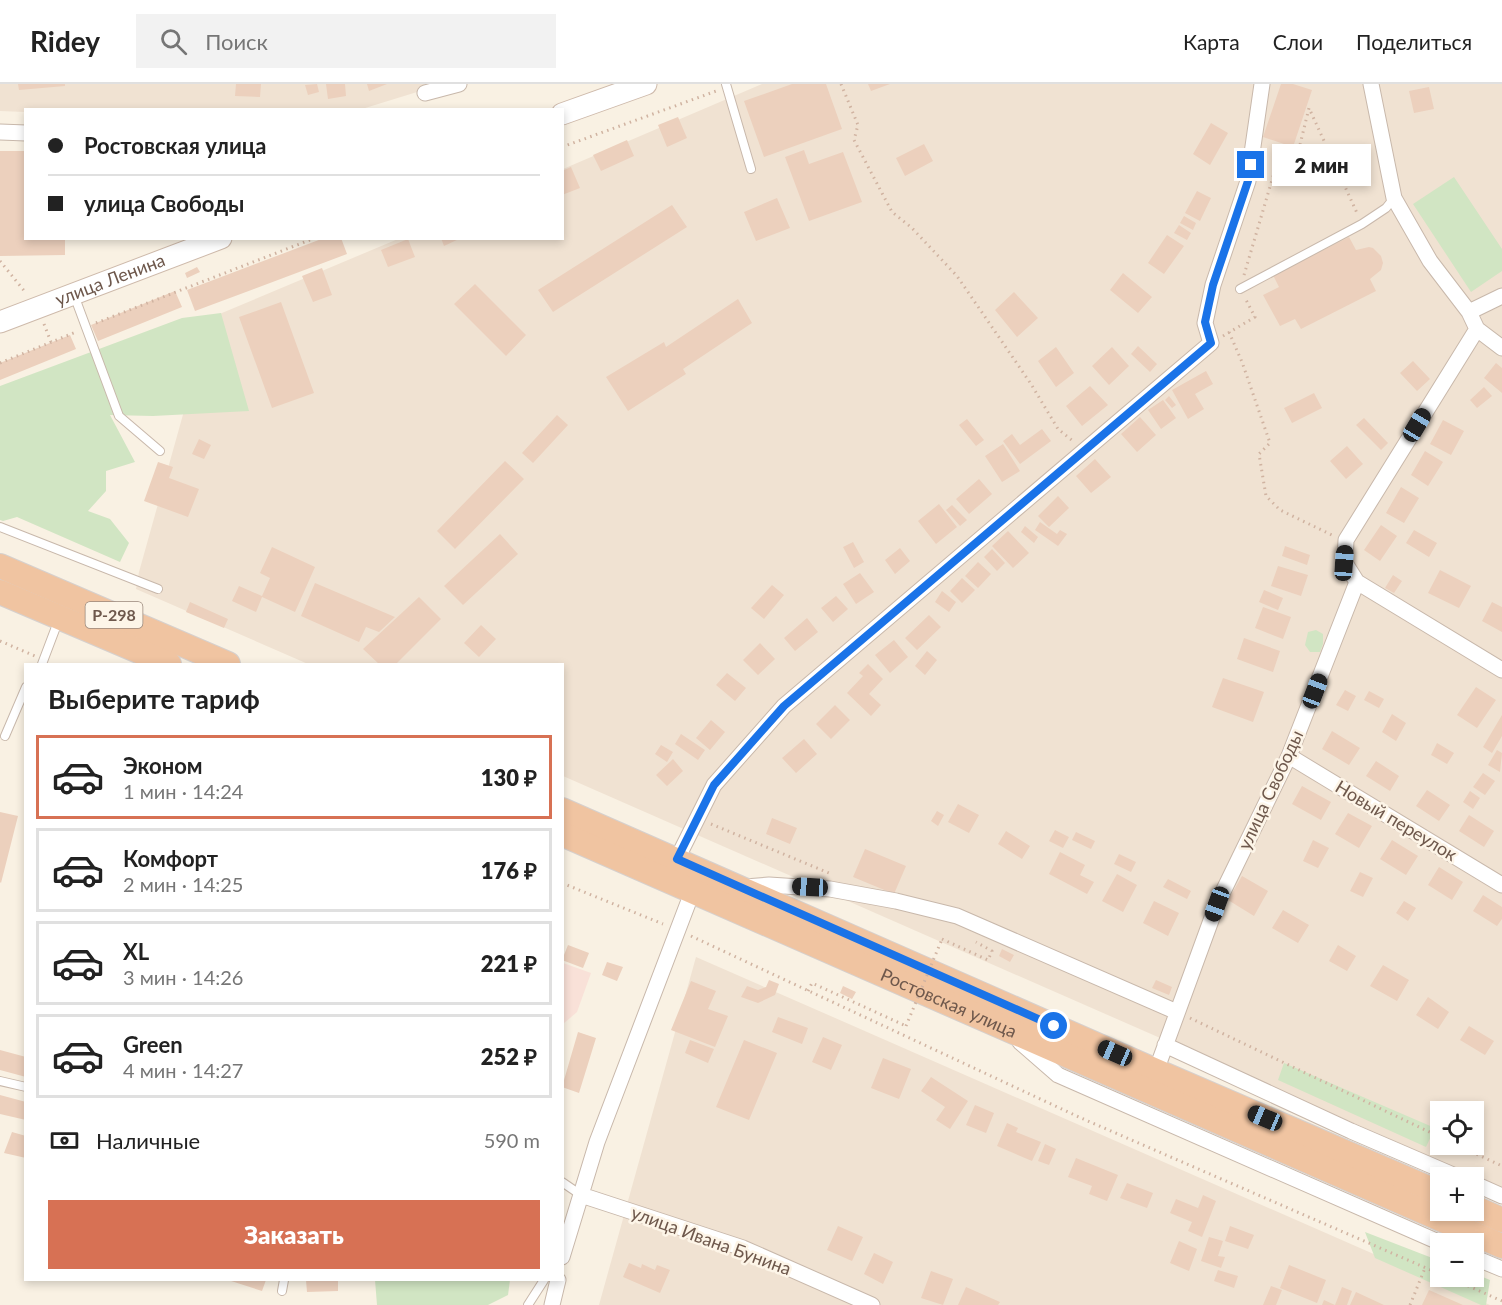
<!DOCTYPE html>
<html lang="ru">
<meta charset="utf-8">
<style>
:root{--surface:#fff;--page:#f2f2f2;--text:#222;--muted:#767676;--line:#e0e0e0;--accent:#d77154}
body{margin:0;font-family:Lato,sans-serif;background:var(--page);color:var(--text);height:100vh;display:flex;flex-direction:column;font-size:22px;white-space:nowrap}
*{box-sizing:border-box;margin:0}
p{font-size:20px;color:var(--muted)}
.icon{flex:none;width:33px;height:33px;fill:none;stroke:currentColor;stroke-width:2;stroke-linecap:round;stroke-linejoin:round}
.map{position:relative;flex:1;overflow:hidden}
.panel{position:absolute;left:24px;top:579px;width:540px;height:618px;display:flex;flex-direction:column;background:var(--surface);border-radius:0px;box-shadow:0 3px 9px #0003}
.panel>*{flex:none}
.top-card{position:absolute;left:24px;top:24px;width:540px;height:132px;border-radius:0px;box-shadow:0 3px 9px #0003;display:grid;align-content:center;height:132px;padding:0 24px;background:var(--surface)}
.buttons{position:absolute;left:1430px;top:1017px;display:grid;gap:12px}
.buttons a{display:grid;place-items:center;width:54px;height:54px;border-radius:0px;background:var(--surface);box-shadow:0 3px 9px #0003;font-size:30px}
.end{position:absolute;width:27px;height:27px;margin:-14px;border:8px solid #1a73e8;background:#fff;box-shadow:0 0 0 3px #fff}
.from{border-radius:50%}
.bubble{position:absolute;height:42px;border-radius:0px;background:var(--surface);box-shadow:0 3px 9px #0003;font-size:20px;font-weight:800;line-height:42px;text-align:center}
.car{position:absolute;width:18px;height:36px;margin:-18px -9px;border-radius:8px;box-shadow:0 0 4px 2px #0007;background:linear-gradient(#222 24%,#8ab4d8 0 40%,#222 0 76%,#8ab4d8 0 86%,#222 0)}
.top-card b{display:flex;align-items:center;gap:21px;height:57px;font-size:22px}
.top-card b+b{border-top:2px solid var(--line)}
.top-card i{width:15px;height:15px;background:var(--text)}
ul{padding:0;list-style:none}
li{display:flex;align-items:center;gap:18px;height:84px;margin:0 12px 9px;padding:0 12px;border:3px solid var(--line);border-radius:0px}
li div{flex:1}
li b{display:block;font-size:22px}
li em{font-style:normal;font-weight:800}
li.on{border-color:var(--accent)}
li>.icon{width:54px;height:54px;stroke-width:1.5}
h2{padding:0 24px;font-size:27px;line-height:72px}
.pay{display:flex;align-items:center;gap:15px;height:66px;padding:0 24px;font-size:22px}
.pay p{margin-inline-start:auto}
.cta{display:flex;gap:12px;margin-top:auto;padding:12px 24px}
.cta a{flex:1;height:69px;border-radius:0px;background:var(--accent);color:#fff;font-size:24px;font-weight:800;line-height:69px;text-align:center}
header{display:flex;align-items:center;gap:36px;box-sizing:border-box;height:84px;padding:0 30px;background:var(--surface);border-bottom:2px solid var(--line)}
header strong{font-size:28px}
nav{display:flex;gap:33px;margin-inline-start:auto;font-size:21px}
.search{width:420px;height:54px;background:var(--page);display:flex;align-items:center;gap:15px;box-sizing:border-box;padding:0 21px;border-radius:0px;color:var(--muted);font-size:22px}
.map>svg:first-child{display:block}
.residential{fill:#f0e2d2;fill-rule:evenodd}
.commercial{fill:#f9e1d8}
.green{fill:#d1e5c3}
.building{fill:#ecd0bd}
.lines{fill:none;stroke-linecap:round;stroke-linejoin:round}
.service-casing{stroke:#c8b8ab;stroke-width:10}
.minor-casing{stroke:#c8b8ab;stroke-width:17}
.secondary-casing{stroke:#cebaab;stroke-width:23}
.trunk-casing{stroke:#d6d0cd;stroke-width:26}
.path{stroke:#d0b3a1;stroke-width:3;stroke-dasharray:1.5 4.5;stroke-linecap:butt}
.service{stroke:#fff;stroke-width:8}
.minor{stroke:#fff;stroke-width:15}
.secondary{stroke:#fff;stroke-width:21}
.trunk{stroke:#f0c4a1;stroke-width:24}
.path-bridge{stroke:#d0b3a1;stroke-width:3;stroke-dasharray:1.5 4.5;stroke-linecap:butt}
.route{stroke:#1a73e8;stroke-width:8}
.labels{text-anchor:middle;stroke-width:5;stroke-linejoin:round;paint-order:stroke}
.shield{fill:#fdf5e8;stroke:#99877b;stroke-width:1.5}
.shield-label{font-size:16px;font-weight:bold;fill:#6e584c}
.street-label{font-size:18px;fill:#6e584c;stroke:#fdf5e8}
</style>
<header>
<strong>Ridey</strong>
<div class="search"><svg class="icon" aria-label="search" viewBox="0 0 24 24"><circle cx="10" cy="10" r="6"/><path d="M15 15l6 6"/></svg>Поиск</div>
<nav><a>Карта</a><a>Слои</a><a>Поделиться</a></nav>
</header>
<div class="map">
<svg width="1502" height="1221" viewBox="0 0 1502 1221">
<rect width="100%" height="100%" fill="#f9f1e3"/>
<path class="residential" d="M0,0H443L362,25L26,26L25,28L0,27Z
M762,0H1502V1104L563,692L562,580H308L136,505L139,488L210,234L398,155L562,154L563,85ZM1440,1028H1473V1060H1440Z
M696,873L1490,1221H599Z"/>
<path class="commercial" d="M563,879L591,889L577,928L563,940Z"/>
<path class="green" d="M1454,93L1502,165V187L1471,208L1413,120Z
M221,229L249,327L153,332L110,331L135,378L106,387V407L88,427L110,435L129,459L120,478L17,433L3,437L0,436V302L182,234Z
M1316,546L1323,550V560L1320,568H1310L1305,561L1308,548Z
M1284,979L1435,1044L1426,1063L1278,996Z
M1365,1148L1440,1177V1192H1473V1189L1490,1196L1486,1221H1481L1375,1174Z
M375,1196H510L508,1211L488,1221H377Z"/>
<path class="building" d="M18,0H65V2L19,6Z
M236,0H261L260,13L235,12Z
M317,0L319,8L308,11L305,1Z
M326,0H345L346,12L328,15Z
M367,0H387L369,7Z
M792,0H826L842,45L764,73L744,17Z
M868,0H890L871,7Z
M1281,0H1293L1312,6L1293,63L1263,53Z
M1429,3L1434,25L1414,29L1409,7Z
M678,33L687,54L667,63L658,41Z
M1211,39L1228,49L1210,81L1193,70Z
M627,56L634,72L601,87L593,71Z
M924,60L933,77L905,92L896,74Z
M804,66L809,80L843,68L862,118L809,137L785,73Z
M0,67H26V154H65V171L0,172Z
M571,83L580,104L562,111V87Z
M1197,107L1211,114L1200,137L1185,129Z
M777,114L790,144L756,157L744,128Z
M672,121L687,143L553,228L538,206Z
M1184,132L1196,139L1193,146L1180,139Z
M1179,141L1191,149L1187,156L1174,149Z
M1167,151L1184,162L1164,190L1148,179Z
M1349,153L1356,166L1369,163L1373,164L1381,172L1383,179L1381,186L1370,195L1376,207L1301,245L1295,235L1280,242L1263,211L1279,203L1273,191Z
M324,154H341L347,170L195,227L187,206Z
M441,154H461L444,162Z
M408,155L415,173L388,183L381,166Z
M197,183L200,188L187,194L185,189Z
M322,184L332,211L313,218L302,192Z
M1123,189L1152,213L1138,229L1110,206Z
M475,200L526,251L506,272L454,220Z
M175,207L182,223L98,257L91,241Z
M1014,208L1038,234L1017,253L995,226Z
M738,215L752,239L683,285L686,290L628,327L606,293L664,258L666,263Z
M281,218L314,309L272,324L239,233Z
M70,251L76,265L0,296V279Z
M1138,262L1157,280L1150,288L1131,270Z
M1056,263L1074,289L1056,303L1038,277Z
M1112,263L1129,282L1109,301L1092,282Z
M1413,277L1430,295L1417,307L1400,289Z
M1496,279L1502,284V309L1484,294Z
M1206,287L1213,300L1195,310L1204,325L1188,335L1172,306Z
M1090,302L1108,321L1082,342L1066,322Z
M1484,303L1492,312L1477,324L1470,316Z
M1314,309L1322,324L1292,339L1284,324Z
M1169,312L1176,321L1172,324L1165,316Z
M1163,316L1176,334L1161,345L1148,326Z
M557,331L568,341L533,379L522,369Z
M1140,333L1156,351L1137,368L1121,350Z
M1364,334L1388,359L1381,366L1356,341Z
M967,335L984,356L976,362L959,341Z
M1443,336L1464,347L1451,371L1430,360Z
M1042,345L1051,357L1020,380L1003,357L1012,350L1020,361Z
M199,355L211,361L204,375L192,370Z
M1003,360L1020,387L1002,398L985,372Z
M1347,362L1363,380L1346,395L1330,377Z
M1425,367L1443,378L1428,402L1411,391Z
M1095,375L1111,393L1091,409L1076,392Z
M505,377L524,395L455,465L437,447Z
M158,378L173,383L169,394L199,405L188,433L144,417Z
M979,395L992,410L969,430L956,415Z
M1401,403L1419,414L1404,439L1386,429Z
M1058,412L1069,424L1049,443L1038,432Z
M939,420L957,443L936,460L918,437Z
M952,421L967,436L960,442L946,426Z
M1040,438L1057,450L1060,446L1067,450L1058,462L1035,446Z
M1381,441L1397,452L1380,477L1364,466Z
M1025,442L1038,453L1034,459L1021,448Z
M1414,446L1437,459L1429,473L1406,459Z
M1008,447L1029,469L1013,484L992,462Z
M500,450L518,470L463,521L444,502Z
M853,458L864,478L854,484L843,463Z
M1285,462L1310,471L1307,481L1282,472Z
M272,463L315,483L295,528L262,513L256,528L232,517L239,502L262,512L270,494L260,489Z
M900,464L910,477L895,490L885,476Z
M992,465L1005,479L997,487L984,473Z
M978,478L991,490L978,504L965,492Z
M1278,482L1308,491L1301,512L1271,502Z
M1440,486L1471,502L1459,524L1428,509Z
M860,489L874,508L856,520L843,500Z
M1393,491L1402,497L1394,509L1385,504Z
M962,494L975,506L962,519L950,507Z
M315,499L395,533L379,548L366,543L359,558L301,532Z
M772,501L784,511L764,535L751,524Z
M1264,506L1283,514L1278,526L1259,518Z
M942,507L956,518L949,528L935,518Z
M836,512L848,525L833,538L821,524Z
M419,513L441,535L396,580H379L363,565Z
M190,518L228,535L224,544L186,528Z
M1492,518L1502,523V548L1482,537Z
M1263,523L1291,533L1283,555L1255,544Z
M929,531L941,543L917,566L905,554Z
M807,534L818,548L795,567L784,554Z
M481,541L496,555L479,573L464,559Z
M1244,554L1280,567L1273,588L1237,575Z
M894,556L908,573L890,589L875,571Z
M760,559L775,575L758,591L743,576Z
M927,567L937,576L925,591L915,582Z
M868,580L883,595L869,610L881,621L871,632L847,609L863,592L859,589Z
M727,589L746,604L735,617L716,601Z
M1223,594L1264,608L1253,638L1212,623Z
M1476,603L1496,616L1477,644L1457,631Z
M1345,606L1356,612L1348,627L1336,621Z
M1369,607L1384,615L1379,624L1364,616Z
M835,621L850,636L831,655L816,640Z
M1392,630L1406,639L1396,657L1382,648Z
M1502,631V652L1492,669L1483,663Z
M711,636L725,648L710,666L696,654Z
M1332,647L1360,664L1349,681L1322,665Z
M681,650L705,666L698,676L675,660Z
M804,655L817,670L796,689L782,674Z
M1437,659L1454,669L1447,680L1431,671Z
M661,661L673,668L667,678L655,670Z
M1497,666L1502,669L1500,688L1488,681Z
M673,675L683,687L667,702L656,691Z
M1376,677L1399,692L1390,707L1366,692Z
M1483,689L1495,697L1485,711L1473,703Z
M1302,702L1331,718L1321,736L1292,720Z
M1427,706L1450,721L1439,737L1416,722Z
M1470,707L1480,714L1473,725L1463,718Z
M958,720L979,731L969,749L948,738Z
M937,727L944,731L938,742L931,737Z
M0,728L18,732L1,799L0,798Z
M1348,729L1372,742L1359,764L1335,750Z
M1469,731L1494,747L1484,763L1459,747Z
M772,734L797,744L790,760L766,750Z
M1055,746L1069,753L1063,764L1049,757Z
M1006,747L1030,762L1022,775L998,760Z
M1076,748L1095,757L1091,765L1072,756Z
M1313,756L1329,764L1318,784L1303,777Z
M1392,756L1418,772L1406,791L1380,775Z
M865,765L906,782L894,810L853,793Z
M1060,768L1085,781L1080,791L1094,798L1087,810L1049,790Z
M1119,770L1136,778L1131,788L1114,780Z
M1439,783L1463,798L1452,816L1428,801Z
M1360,788L1373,794L1363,813L1350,807Z
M1117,790L1137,801L1123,828L1102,817Z
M1242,792L1268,807L1254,832L1228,816Z
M1168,795L1191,807L1187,815L1163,803Z
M1483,811L1502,823V835L1497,842L1473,827Z
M1154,817L1179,829L1168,852L1143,839Z
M1404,817L1416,824L1408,837L1396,829Z
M1283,826L1309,841L1298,859L1272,844Z
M568,861L589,869L583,884L562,876Z
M1338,861L1356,872L1347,887L1329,877Z
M1002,865L1014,871L1010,878L999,872Z
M607,878L623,883L617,897L602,891Z
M1383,881L1409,896L1397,917L1370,902Z
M769,896L779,900L775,911L758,919L741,913L747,902L758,906L766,903Z
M1156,896L1172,903L1169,911L1152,904Z
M691,897L716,907L708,925L728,932L715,963L671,946Z
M843,902L856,908L852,915L840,909Z
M1428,913L1449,928L1438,945L1416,931Z
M778,933L808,944L802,960L772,948Z
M1469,942L1494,957L1485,971L1460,956Z
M578,948L596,954L579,1009L562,1003Z
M823,953L842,961L831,986L812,978Z
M690,956L714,965L708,979L685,969Z
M744,956L777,969L749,1036L716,1023Z
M0,966L26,973V993L0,986Z
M883,974L911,985L899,1015L871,1004Z
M931,993L968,1017L950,1045L936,1036L945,1023L921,1007Z
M0,1011L26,1018V1036L0,1030Z
M975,1021L994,1029L986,1049L966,1041Z
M1007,1039L1018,1044L1016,1048L1041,1058L1032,1077L997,1062Z
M12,1048L26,1052V1074L4,1069Z
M1045,1060L1056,1065L1049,1081L1038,1077Z
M1076,1074L1118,1091L1107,1117L1089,1110L1092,1102L1068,1093Z
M1127,1099L1153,1109L1147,1124L1120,1114Z
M1203,1111L1216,1117L1202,1153L1188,1147L1192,1138L1170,1129L1176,1115L1198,1124Z
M838,1142L863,1153L852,1177L827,1166Z
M1230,1142L1254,1151L1248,1165L1225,1157Z
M1209,1153L1223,1157L1218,1172L1225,1173L1221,1184L1201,1177Z
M1179,1157L1197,1165L1189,1187L1170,1179Z
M874,1169L893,1178L883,1200L864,1190Z
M629,1179L641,1184L642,1180L655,1186L657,1181L670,1186L660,1209L623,1193Z
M1289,1181L1326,1196L1317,1219L1280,1204Z
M1218,1186L1238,1192L1234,1204L1214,1197Z
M931,1187L953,1195L943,1221L921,1214Z
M228,1196H266L262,1207Z
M306,1196H338V1207L307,1208Z
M1271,1202L1282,1206L1276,1221H1263Z
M966,1203L1000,1218L998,1221H958Z
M1342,1203L1352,1207L1347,1221H1322L1324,1216L1335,1221Z
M1429,1206L1463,1221H1422Z
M1356,1208L1384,1221H1350Z"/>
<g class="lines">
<g class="service-casing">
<path id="service" d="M726,0L751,85
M1240,205L1362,140L1386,124L1394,114
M74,211L119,332L160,367
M0,443L158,505
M42,580L59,535
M5,652L26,603
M0,997L26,1003
M562,1098L581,1111
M282,1207L284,1196
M528,1221L544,1196"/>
</g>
<g class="minor-casing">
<path id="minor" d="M1371,0L1394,114L1430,177L1469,228L1477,245L1502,264
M425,9L459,0
M0,48L26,49
M1469,228L1502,212
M1357,498L1502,586
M1289,672L1502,801
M677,775L714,701L784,622L1211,259L1205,239L1213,201L1248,97L1262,0
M745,803L769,801L830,805L896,817L957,832L1177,928
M1020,958L1058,991L1443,1160
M1165,961L1351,1047L1460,1094
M1156,987L1217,820L1289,672L1357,498L1345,479L1346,456L1477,245
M1473,1099L1502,1112
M581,1111L743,1164L872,1221
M562,1173L597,1058L693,806
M1473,1173L1502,1185
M552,1221L558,1196"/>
</g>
<g class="secondary-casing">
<g id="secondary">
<path d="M562,30L646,0"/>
<path id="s1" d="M0,238L221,154"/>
</g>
</g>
<g class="trunk-casing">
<g id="trunk">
<path d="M0,482L228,580"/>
<path d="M0,508L169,580"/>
<path d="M562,726L1156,987L1440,1109"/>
<path id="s2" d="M562,750L1502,1162"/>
<path d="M1473,1123L1502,1136"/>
</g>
</g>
<path class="path" d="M841,0L858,41L854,56L892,128L912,144L957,192L1031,300L1058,345L1074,358
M562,63L719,6
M0,177L26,209
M1244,191L1280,69L1296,77L1309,24L1357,129
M96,239L315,154
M44,240L51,258
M1229,248L1242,278L1270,359L1259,370L1266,412L1280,426L1334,452
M1223,252L1255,233L1245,214
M0,279L76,248
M0,557L35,572
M711,740L829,789
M562,799L663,840
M691,852L1081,1034L1440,1190
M942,855L988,876L992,867L976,858
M808,907L812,899L906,942
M1190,934L1440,1053
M1455,1060L1502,1082
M1446,1192L1502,1217
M1410,1221L1425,1184"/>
<use href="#service" class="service"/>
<use href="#minor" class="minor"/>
<use href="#secondary" class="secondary"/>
<use href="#trunk" class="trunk"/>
<path class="path-bridge" d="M906,942L942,855"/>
</g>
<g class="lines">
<path class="route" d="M1054,942L677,775L714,701L784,622L1211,259L1205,238L1213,201L1248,97L1251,81"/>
</g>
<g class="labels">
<rect class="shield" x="85.5" y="518" width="57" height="26" rx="4.5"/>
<g class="shield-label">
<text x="114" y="537">Р-298</text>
</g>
<g class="street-label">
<text dy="6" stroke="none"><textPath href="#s1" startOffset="118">улица Ленина</textPath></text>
<text transform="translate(1271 706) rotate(-65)" y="6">улица Свободы</text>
<text transform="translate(1396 737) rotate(31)" y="6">Новый переулок</text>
<text dy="6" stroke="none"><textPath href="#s2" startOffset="422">Ростовская улица</textPath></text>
<text transform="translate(711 1157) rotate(20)" y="6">улица Ивана Бунина</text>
</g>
</g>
</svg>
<div class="buttons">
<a><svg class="icon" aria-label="locate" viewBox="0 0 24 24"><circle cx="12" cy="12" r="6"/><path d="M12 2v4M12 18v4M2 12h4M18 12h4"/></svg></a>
<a>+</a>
<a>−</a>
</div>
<i class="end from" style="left:1054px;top:942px"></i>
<i class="end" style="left:1251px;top:81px"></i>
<div class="bubble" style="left:1272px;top:60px;width:99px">2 мин</div>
<i class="car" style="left:1417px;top:341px;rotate:31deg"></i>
<i class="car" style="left:1344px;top:479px;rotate:4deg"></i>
<i class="car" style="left:1315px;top:607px;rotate:21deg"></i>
<i class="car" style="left:810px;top:803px;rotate:273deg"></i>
<i class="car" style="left:1217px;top:820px;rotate:200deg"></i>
<i class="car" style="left:1115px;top:969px;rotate:294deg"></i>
<i class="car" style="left:1265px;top:1034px;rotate:293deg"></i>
<div class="top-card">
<b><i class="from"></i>Ростовская улица</b>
<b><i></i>улица Свободы</b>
</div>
<section class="panel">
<h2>Выберите тариф</h2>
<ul>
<li class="on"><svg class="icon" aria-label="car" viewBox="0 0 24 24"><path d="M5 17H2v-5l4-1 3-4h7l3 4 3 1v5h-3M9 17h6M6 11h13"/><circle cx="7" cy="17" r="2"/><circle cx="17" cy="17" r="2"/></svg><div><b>Эконом</b><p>1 мин · 14:24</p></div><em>130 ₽</em></li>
<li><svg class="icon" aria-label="car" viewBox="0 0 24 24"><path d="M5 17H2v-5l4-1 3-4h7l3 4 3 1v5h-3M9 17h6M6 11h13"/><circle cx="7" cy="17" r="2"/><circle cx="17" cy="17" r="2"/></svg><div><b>Комфорт</b><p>2 мин · 14:25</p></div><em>176 ₽</em></li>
<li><svg class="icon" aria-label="car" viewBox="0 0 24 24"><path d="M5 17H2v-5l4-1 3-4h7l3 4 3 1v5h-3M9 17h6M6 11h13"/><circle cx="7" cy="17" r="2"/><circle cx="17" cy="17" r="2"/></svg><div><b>XL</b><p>3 мин · 14:26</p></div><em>221 ₽</em></li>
<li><svg class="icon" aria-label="car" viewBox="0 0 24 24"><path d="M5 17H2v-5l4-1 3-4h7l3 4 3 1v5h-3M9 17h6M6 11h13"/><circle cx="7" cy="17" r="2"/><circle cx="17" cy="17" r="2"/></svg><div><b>Green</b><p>4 мин · 14:27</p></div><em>252 ₽</em></li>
</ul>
<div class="pay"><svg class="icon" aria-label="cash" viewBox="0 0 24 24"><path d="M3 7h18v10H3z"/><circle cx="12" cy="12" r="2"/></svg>Наличные<p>590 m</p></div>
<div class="cta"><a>Заказать</a></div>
</section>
</div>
